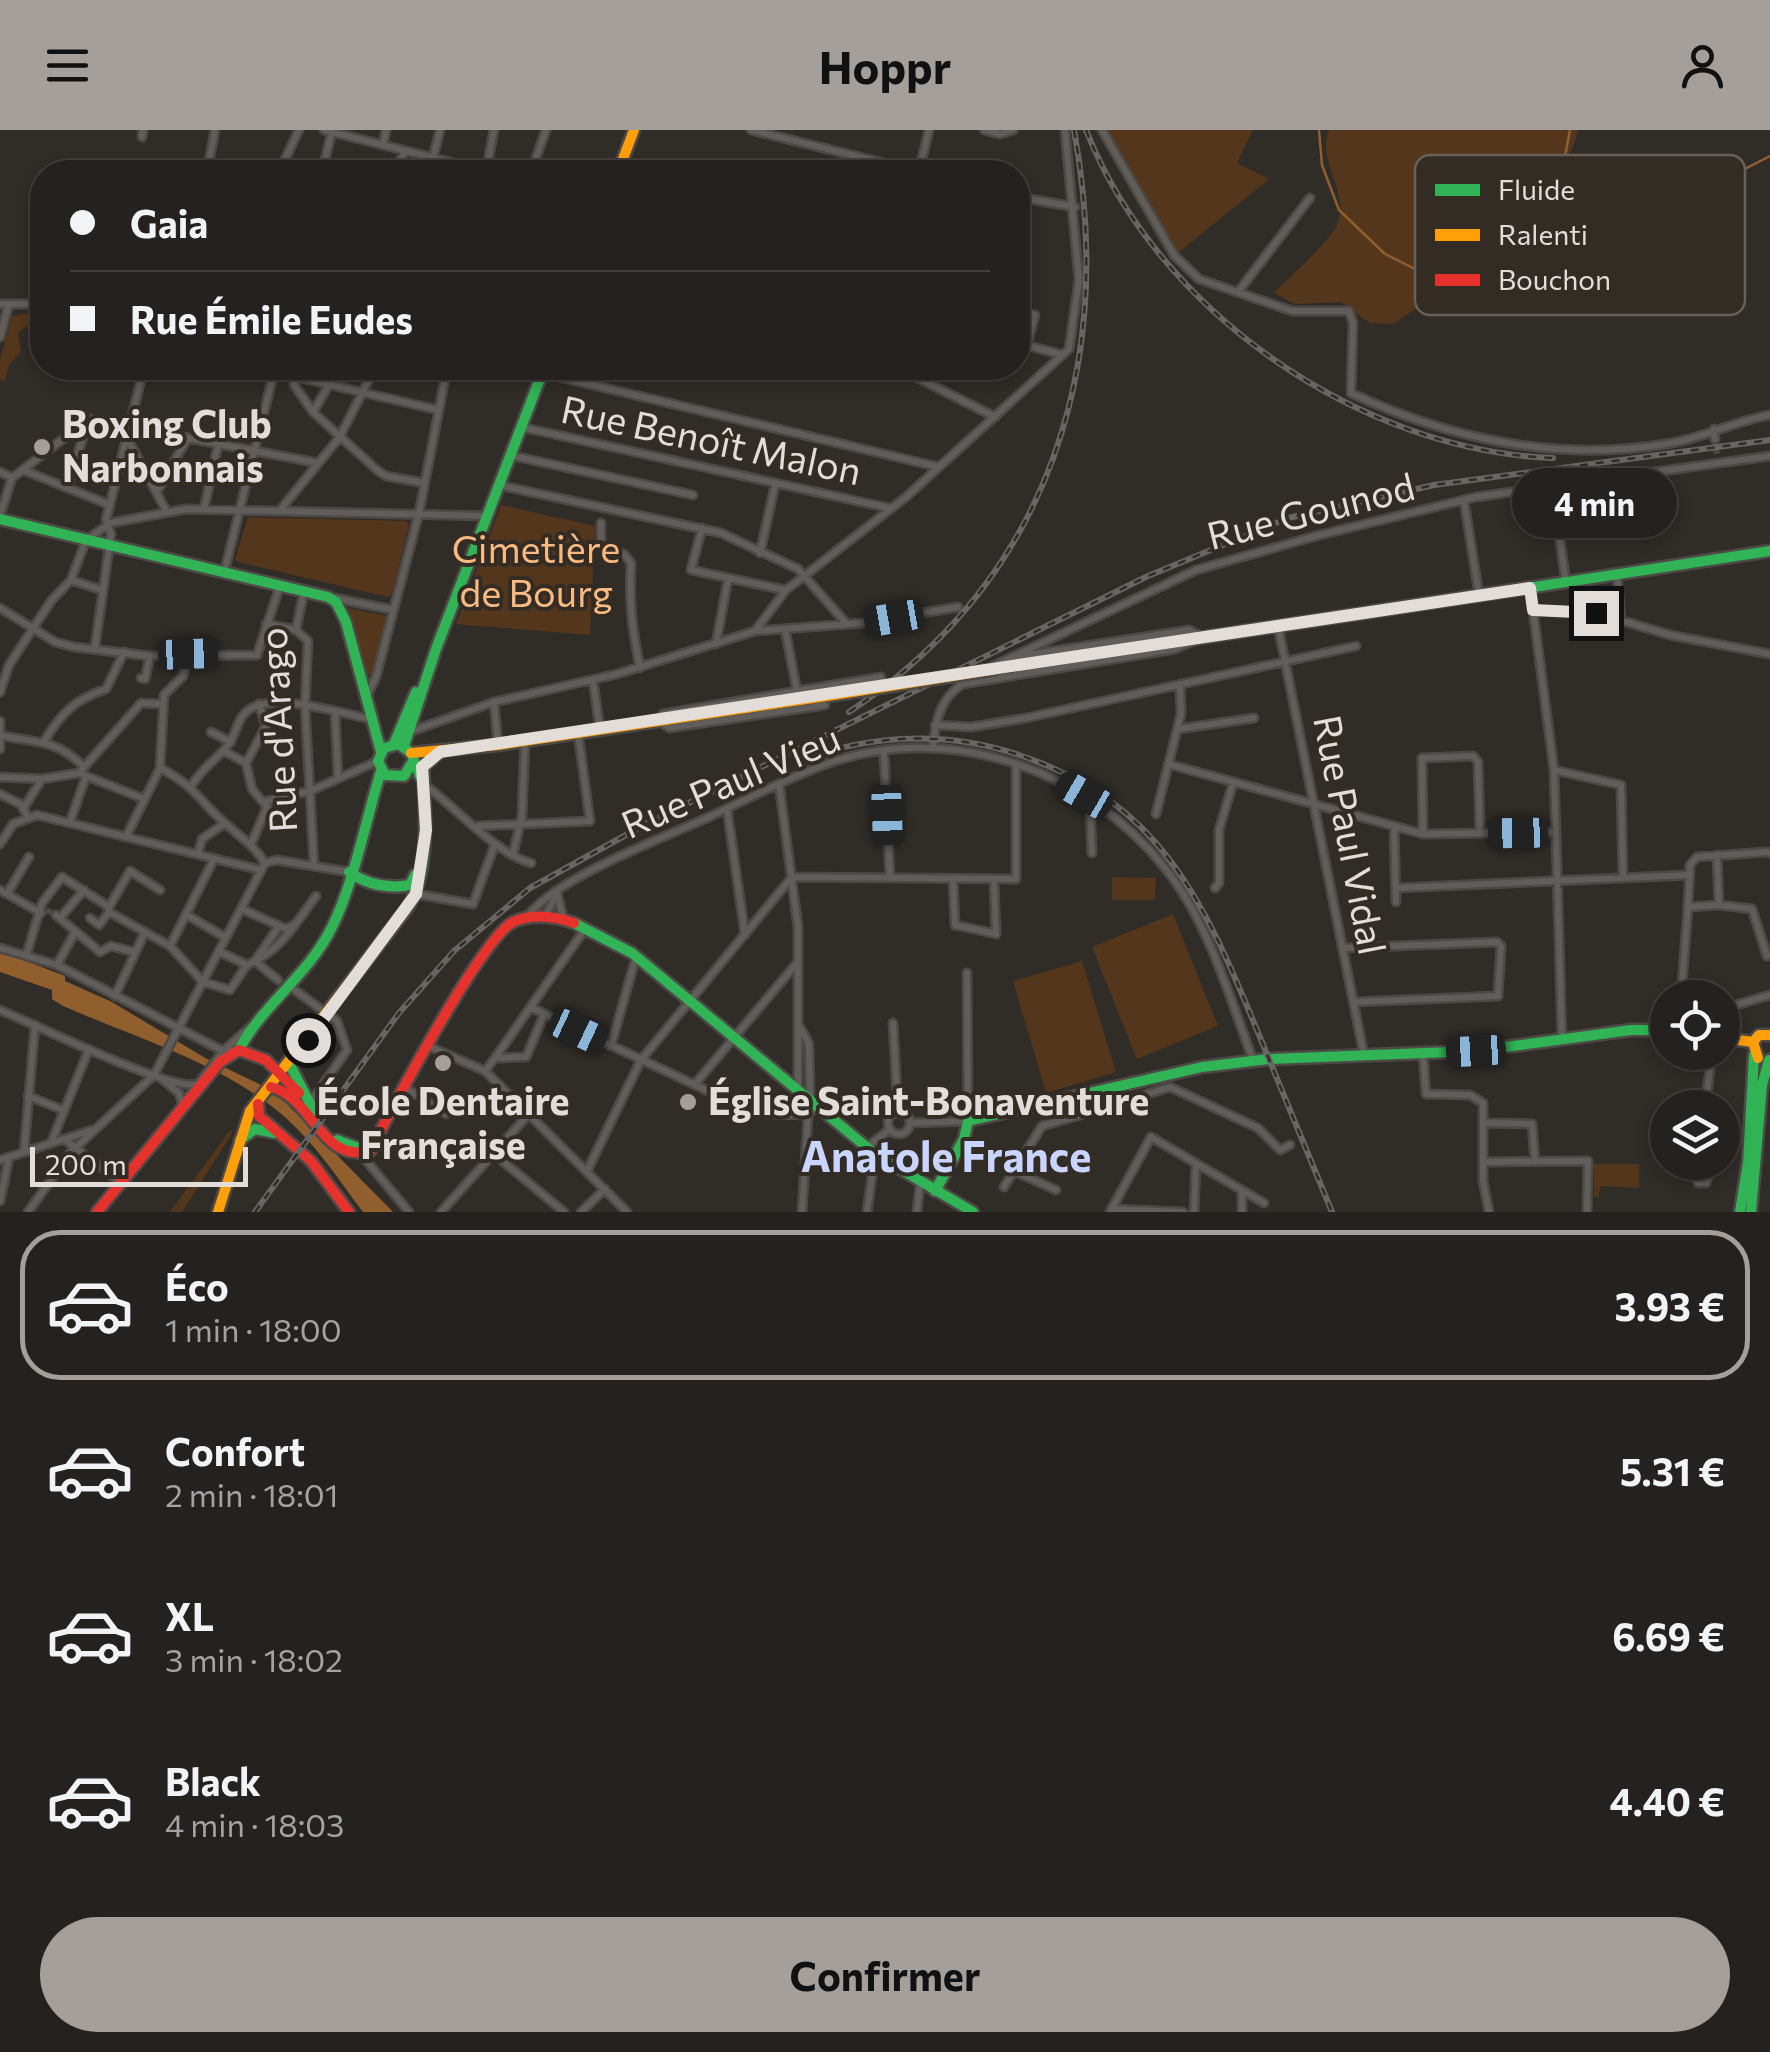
<!DOCTYPE html>
<html lang="fr">
<meta charset="utf-8">
<style>
:root{--surface:#24211e;--page:#2c2927;--text:#f1f3f6;--muted:#a3a3a4;--line:#413e3c;--accent:#a49f9b}
body{margin:0;font-family:Commissioner,sans-serif;background:var(--page);color:var(--text);height:100vh;display:flex;flex-direction:column;font-size:38px;white-space:nowrap}
*{box-sizing:border-box;margin:0}
p{font-size:32px;color:var(--muted)}
.icon{flex:none;width:55px;height:55px;fill:none;stroke:currentColor;stroke-width:2;stroke-linecap:round;stroke-linejoin:round}
.map{position:relative;height:1082px;overflow:hidden}
.panel{display:flex;flex-direction:column;background:var(--surface);flex:1}
.panel>*{flex:none}
.hud{position:absolute;left:30px;top:30px;width:1000px;height:220px;border-radius:40px;box-shadow:0 5px 15px #0003,0 0 0 2px var(--line);display:grid;align-content:center;height:220px;padding:0 40px;background:var(--surface)}
.controls{position:absolute;left:1650px;top:850px;display:grid;gap:20px}
.controls a{display:grid;place-items:center;width:90px;height:90px;border-radius:50%;background:var(--surface);box-shadow:0 5px 15px #0003,0 0 0 2px var(--line);font-size:50px}
.scale{position:absolute;left:30px;bottom:25px;width:218px;box-sizing:border-box;padding-left:10px;border:5px solid #e2ddd9;border-top:0;font-size:28px;line-height:35px;white-space:nowrap;color:#e2ddd9;-webkit-text-stroke:8px #332c25;paint-order:stroke}
.end{position:absolute;width:45px;height:45px;margin:-22px;border:12px solid #e2ddd9;background:#111;box-shadow:0 0 0 5px #111}
.from{border-radius:50%}
.bubble{position:absolute;height:70px;border-radius:35px;background:var(--surface);box-shadow:0 5px 15px #0003,0 0 0 2px var(--line);font-size:32px;font-weight:700;line-height:70px;text-align:center}
.car{position:absolute;width:30px;height:60px;margin:-30px -15px;border-radius:12px;box-shadow:0 0 8px 2px #0007;background:linear-gradient(#222 24%,#8ab4d8 0 40%,#222 0 76%,#8ab4d8 0 86%,#222 0)}
.hud b{display:flex;align-items:center;gap:35px;height:95px;font-size:38px}
.hud b+b{border-top:2px solid var(--line)}
.hud i{width:25px;height:25px;background:var(--text)}
ul{padding:18px 0 0;list-style:none}
li{display:flex;align-items:center;gap:30px;height:150px;margin:0 20px 15px;padding:0 20px;border:5px solid transparent;border-radius:40px}
li div{flex:1}
li b{display:block;font-size:38px}
li em{font-style:normal;font-weight:700}
li.on{border-color:var(--accent)}
li>.icon{width:90px;height:90px;stroke-width:1.5}
.action{display:flex;gap:20px;margin-top:auto;padding:20px 40px}
.action a{flex:1;height:115px;border-radius:60px;background:var(--accent);color:#111;font-size:40px;font-weight:700;line-height:115px;text-align:center}
header{display:flex;justify-content:space-between;align-items:center;height:130px;padding:0 40px;background:var(--accent);color:#111;font-size:45px;font-weight:700}
.map>svg:first-child{display:block}
.green{fill:#53361b}
.water{fill:#905f2d}
.lines{fill:none;stroke-linecap:round;stroke-linejoin:round}
.stream{stroke:#905f2d;stroke-width:2.5}
.street-tunnel{stroke:#4b4743;stroke-width:6;stroke-dasharray:6 3;stroke-linecap:butt}
.street-casing{stroke:#4c4946;stroke-width:11}
.fast-casing{stroke:#4c4946;stroke-width:15}
.slow-casing{stroke:#4c4946;stroke-width:15}
.jam-casing{stroke:#4c4946;stroke-width:15}
.street{stroke:#615d5a;stroke-width:6}
.fast{stroke:#30b455;stroke-width:10}
.slow{stroke:#ff9f0a;stroke-width:10}
.jam{stroke:#e5322d;stroke-width:10}
.rail-casing{stroke:#686664;stroke-width:6}
.rail{stroke:#332c25;stroke-width:2.5;stroke-dasharray:8;stroke-linecap:butt}
.slow-bridge-casing{stroke:#4c4946;stroke-width:15;stroke-linecap:butt}
.slow-bridge{stroke:#ff9f0a;stroke-width:10}
.route{stroke:#e2ddd9;stroke-width:12}
.poi-dot{fill:#a49f9b;stroke:#332c25;stroke-width:4}
.labels{text-anchor:middle;stroke-width:8;stroke-linejoin:round;paint-order:stroke}
.poi-label{font-size:38px;font-weight:bold;fill:#e2ddd9;stroke:#332c25;text-anchor:start}
.street-label{font-size:38px;fill:#e2ddd9;stroke:#332c25}
.park-label{font-size:38px;fill:#f9ba81;stroke:#332c25}
.quarter-label{font-size:42px;font-weight:bold;fill:#c9d5ff;stroke:#332c25}
.key{fill:#332c25;stroke:#68615b;stroke-width:2.5}
.key-label{font-size:28px;fill:#e2ddd9}
</style>
<header><svg class="icon" aria-label="menu" viewBox="0 0 24 24"><path d="M4 6h16M4 12h16M4 18h16"/></svg>Hoppr<svg class="icon" aria-label="person" viewBox="0 0 24 24"><circle cx="12" cy="8" r="4"/><path d="M4 21q1-7 8-7t8 7"/></svg></header>
<div class="map">
<svg width="1770" height="1082" viewBox="0 0 1770 1082">
<rect width="100%" height="100%" fill="#302c28"/>
<path class="green" d="M1106,0H1253L1237,33L1269,49L1178,123Z
M1329,0H1578L1573,18L1477,152L1417,178L1393,194L1370,193L1341,172L1295,174L1274,163C1289,147 1332,110 1338,92C1349,60 1316,31 1329,0Z
M42,181L37,191L18,202L21,222L9,235L5,251L0,250V230L12,186Z
M501,375L595,396L590,505L456,494Z
M248,387L406,391L409,395L392,464L388,467L238,432L235,429Z
M348,478L388,486L371,546L366,544Z
M1112,747L1156,748L1155,770H1112Z
M1173,784L1218,896L1137,929L1092,817Z
M1082,831L1116,942L1046,963L1013,851Z
M230,1000L233,1002L182,1082H170Z
M1594,1034H1639V1058L1600,1056L1599,1067H1594Z"/>
<path class="water" d="M0,821L65,846V851L112,872L207,929L259,954L286,973L393,1082H363C338,1049 314,1011 280,983C221,933 134,907 63,876L52,869V860L0,842Z"/>
<g class="lines">
<path class="stream" d="M1319,0L1322,35L1339,80L1385,124L1425,144L1454,147L1537,145L1770,26
M1475,143L1565,26L1570,0"/>
<path class="street-tunnel" d="M1715,309L1717,325
M46,780L56,785"/>
<g class="street-casing">
<path id="street" d="M324,0L489,42
M751,0L920,42
M984,0L1000,4L1013,0
M1102,0L1174,125L1199,149L1292,181H1349L1353,193L1351,263C1449,309 1557,332 1666,314C1701,309 1735,291 1770,285
M142,7L143,0
M383,15L386,0
M433,28L440,0
M207,42L215,0
M279,42L299,0
M322,42L332,1
M394,42L405,21
M486,42L494,0
M531,42L546,0
M919,42L929,0
M1018,67L1075,77
M1238,162L1310,68
M0,174H42
M1018,181L1035,185L1027,216
M0,207L8,177
M1018,213L1063,225
M258,238L438,280
M299,238L294,255L313,282L377,340L386,346L424,353
M898,238L995,287
M542,243L939,337
M313,282L339,238
M521,297L889,378
M1714,299L1715,309
M127,308L167,382
M509,325L693,365
M23,340L110,375
M0,342L12,348
M498,355L721,403L798,439L846,493
M1552,356L1566,452
M67,358L88,292
M158,360L187,309
M1464,370L1479,465
M204,379L218,315
M281,379L339,308L375,238
M0,385L12,348L89,289L318,333
M110,393L186,379L487,386
M601,393V417L624,424L631,433C629,476 632,497 640,538
M702,398L691,440L785,460
M760,423L775,355
M224,443L275,238
M1617,444L1621,490
M71,450L102,460
M1530,457L1554,640L1562,909
M334,468L394,480
M0,478L55,512L74,517L150,526L257,525L280,456
M1533,480L1596,483L1670,505L1770,524
M266,494L296,500L308,511L305,576L314,735
M1278,496L1364,925
M785,499L797,561L663,584L660,591L669,598L825,575
M296,500L304,461
M755,501L786,460L906,367L1069,219L1079,150L1065,0
M716,514L728,449
M95,517L111,404L106,390L144,238
M989,538L1196,440L1316,406L1476,367L1770,326
M141,548L145,549L150,526
M593,550L600,600
M963,554L1175,519L1203,507L1189,500L1015,527
M797,561L881,547
M0,562L9,535L51,471L71,450L86,410L109,394
M367,566L376,547L419,383L447,238
M494,572L498,615
M335,582L338,646
M0,591V619
M935,595L971,597L1026,588L1356,516
M1178,599L1254,588
M211,602L231,612
M409,602L494,572L617,544L755,501L863,493L958,477
M2,606C36,612 56,610 82,635
M45,610C62,582 76,569 106,559L124,522
M933,618C936,580 944,562 978,544
M224,621L246,633
M884,622L890,748
M1168,634L1423,704L1555,702
M160,638C198,658 197,669 226,694C242,708 254,716 265,733
M1554,640L1621,655L1623,746
M79,643L141,573L163,574
M0,647L42,649L79,643L144,669
M779,654L798,797V958
M192,655C204,635 218,629 228,615C236,605 237,589 247,581C271,561 341,583 370,589
M425,655C455,677 498,725 531,733
M0,664L22,675L27,686
M267,671L310,661L378,631
M1090,671L1092,723
M727,678L745,805
M23,679L42,649
M1156,684L1181,584L1180,554
M70,692L85,649
M478,696L590,691L578,603
M1394,696L1396,772
M1423,704L1422,628L1473,626L1478,632L1480,704
M126,707L160,638L164,565L183,546L188,525
M252,712L267,677L252,659L246,633L266,596L259,574
M0,714L13,694L37,685L261,740
M198,724L202,709L225,693
M513,724L522,686L525,611
M1717,725L1719,775L1688,777L1690,735L1697,727L1767,722L1770,723
M953,750L955,795L996,804L994,751
M1215,758L1219,753V700L1233,653
M1396,758L1689,745
M0,760L41,783
M557,763L564,791
M7,764L29,727
M416,764L473,774L495,714
M1719,775L1752,779L1767,826
M109,777L130,741L160,760
M242,779L286,799L295,794
M530,783C563,745 661,709 709,687C747,669 786,649 826,634C948,590 1086,639 1165,738C1208,791 1230,868 1253,930
M56,785L100,822L111,816L134,822
M187,785L226,808
M546,785L556,765
M60,788L84,760
M90,788L99,795L109,782
M170,816L214,729
M0,818L57,835L223,921L235,920
M1343,818L1497,812L1501,816L1498,866L1354,872
M220,822L247,835C282,820 294,795 316,766
M26,826L42,773L62,747L109,777V782L170,816L203,852
M57,835L74,804
M278,850L255,831L279,796
M203,852L230,860L247,835
M292,858L337,891L347,920L309,975
M115,866L145,802
M1681,868L1688,777
M532,878L725,969L774,984L808,985
M1722,879L1770,865
M0,880C32,893 172,962 196,954
M893,893L898,983
M800,897L809,914L810,967
M428,916L485,941L627,1082
M611,916L636,827
M1423,923L1426,964L1470,965L1483,973V1051L1489,1082
M495,928L585,799
M485,941L495,928L526,927L544,885
M161,948L179,963L183,976
M695,954L797,833
M403,956L446,984
M28,966L63,980
M1076,966L1087,983L1170,957L1258,998L1280,1020L1290,1015
M186,970L223,921L249,898
M1705,978L1712,922
M888 993a11 11 0 1 1 22 0a11 11 0 1 1-22 0Z
M910,993L968,991L967,843
M1485,993L1532,994L1535,1032
M65,1009L92,1000
M51,1013L89,919
M867,1017L890,999
M24,1022L35,895
M359,1022L409,1082
M494,1024L564,1082
M0,1030L64,1009L121,1053
M1484,1032L1588,1031L1587,1082
M1702,1032L1696,1042L1698,1053H1706L1708,1047L1702,1032
M588,1039L641,930L792,747L1016,749V634
M1014,1041L1056,1060
M1004,1057L1042,996L1087,983
M1242,1061V1082
M0,1071L9,1028
M1111,1079L1183,1082
M28,1082L71,1022L154,945L265,733L277,730L349,742
M441,1082L528,985
M581,1082L605,1059
M802,1082L808,985L817,975
M867,1082L875,1024
M917,1082L920,1053
M1110,1082L1151,1007L1264,1073
M1194,1082L1196,1034"/>
</g>
<g class="fast-casing">
<path id="fast" d="M0,389L328,467L336,472L346,492L381,622
M996,539L1770,421
M394,614L416,562
M404,616L436,519L544,238
M412,633L404,646L385,645L378,631L384,618L399,614L411,623L420,646
M349,742C368,755 388,759 410,755L415,745
M405,781C431,748 425,677 423,637L440,622
M574,793L632,823L875,1024L973,1082
M239,920C261,876 308,846 332,797C354,753 366,689 381,641
M289,933L317,987
M240,1010L255,999L275,1003
M337,1010L358,1018L373,1011
M935,1061L964,1009L968,991L1202,937L1269,929L1476,921L1631,900H1668
M1740,1082L1748,1032L1754,925
M1751,1082L1762,955L1769,930"/>
</g>
<g class="slow-casing">
<path id="slow" d="M618,42L634,0
M411,623L498,615L834,565
M1722,908L1753,912
M1758,928L1753,912L1759,905H1770
M218,1082L250,981L405,781"/>
</g>
<g class="jam-casing">
<path id="jam" d="M239,920L266,930L299,963
M271,957C314,968 320,1033 370,1021C391,980 481,809 513,792C533,783 554,786 574,793
M258,974L259,986L311,1031L349,1082
M97,1082L220,932L239,920"/>
</g>
<use href="#street" class="street"/>
<use href="#fast" class="fast"/>
<use href="#slow" class="slow"/>
<use href="#jam" class="jam"/>
<g class="rail-casing">
<path id="rail" d="M1086,0C1157,181 1359,321 1553,328
M849,582C1052,448 1116,231 1074,0
M804,629C874,604 948,601 1019,625C1161,672 1204,772 1257,900C1282,961 1307,1021 1332,1082
M255,1082L399,883L454,821L530,758L644,695L1148,446L1288,388L1434,355L1770,310"/>
</g>
<use href="#rail" class="rail"/>
<g class="slow-bridge-casing">
<path id="slow-bridge" d="M834,565L996,539"/>
</g>
<use href="#slow-bridge" class="slow-bridge"/>
</g>
<g class="lines">
<path class="route" d="M308,910L416,764L426,700L422,637L440,622L1530,458L1533,480L1596,483"/>
</g>
<g class="poi-dot">
<circle cx="42" cy="317" r="10"/>
<circle cx="443" cy="933" r="10"/>
<circle cx="688" cy="972" r="10"/>
</g>
<g class="labels">
<g class="poi-label">
<text x="62" y="308">Boxing Club<tspan x="62" dy="44">Narbonnais</tspan></text>
<text x="443" y="985" text-anchor="middle">École Dentaire<tspan x="443" dy="44">Française</tspan></text>
<text x="708" y="985">Église Saint-Bonaventure</text>
</g>
<g class="street-label">
<text transform="translate(711 311) rotate(12)" y="13">Rue Benoît Malon</text>
<text transform="translate(1311 382) rotate(-14)" y="13">Rue Gounod</text>
<text transform="translate(279 600) rotate(-93)" y="13">Rue d'Arago</text>
<text transform="translate(731 652) rotate(-23)" y="13">Rue Paul Vieu</text>
<text transform="translate(1349 705) rotate(79)" y="13">Rue Paul Vidal</text>
</g>
<g class="park-label">
<text x="536" y="433">Cimetière<tspan x="536" dy="44">de Bourg</tspan></text>
</g>
<g class="quarter-label">
<text x="946" y="1042">Anatole France</text>
</g>
</g>
<rect x="1415" y="25" width="330" height="160" rx="15" class="key"/>
<rect x="1435" y="54" width="45" height="12" fill="#30b455"/>
<rect x="1435" y="99" width="45" height="12" fill="#ff9f0a"/>
<rect x="1435" y="144" width="45" height="12" fill="#e5322d"/>
<g class="key-label">
<text x="1498" y="70">Fluide</text>
<text x="1498" y="115">Ralenti</text>
<text x="1498" y="160">Bouchon</text>
</g>
</svg>
<div class="controls">
<a><svg class="icon" aria-label="locate" viewBox="0 0 24 24"><circle cx="12" cy="12" r="6"/><path d="M12 2v4M12 18v4M2 12h4M18 12h4"/></svg></a>
<a><svg class="icon" aria-label="layers" viewBox="0 0 24 24"><path d="M12 4l9 5-9 5-9-5zM3 14l9 5 9-5"/></svg></a>
</div>
<div class="scale">200 m</div>
<i class="end from" style="left:308px;top:910px"></i>
<i class="end" style="left:1596px;top:483px"></i>
<div class="bubble" style="left:1512px;top:338px;width:165px">4 min</div>
<i class="car" style="left:894px;top:488px;rotate:260deg"></i>
<i class="car" style="left:188px;top:524px;rotate:88deg"></i>
<i class="car" style="left:1084px;top:665px;rotate:300deg"></i>
<i class="car" style="left:887px;top:685px;rotate:178deg"></i>
<i class="car" style="left:1518px;top:703px;rotate:269deg"></i>
<i class="car" style="left:578px;top:901px;rotate:115deg"></i>
<i class="car" style="left:1476px;top:921px;rotate:267deg"></i>
<div class="hud">
<b><i class="from"></i>Gaia</b>
<b><i></i>Rue Émile Eudes</b>
</div>
</div>
<section class="panel">
<ul>
<li class="on"><svg class="icon" aria-label="car" viewBox="0 0 24 24"><path d="M5 17H2v-5l4-1 3-4h7l3 4 3 1v5h-3M9 17h6M6 11h13"/><circle cx="7" cy="17" r="2"/><circle cx="17" cy="17" r="2"/></svg><div><b>Éco</b><p>1 min · 18:00</p></div><em>3.93 €</em></li>
<li><svg class="icon" aria-label="car" viewBox="0 0 24 24"><path d="M5 17H2v-5l4-1 3-4h7l3 4 3 1v5h-3M9 17h6M6 11h13"/><circle cx="7" cy="17" r="2"/><circle cx="17" cy="17" r="2"/></svg><div><b>Confort</b><p>2 min · 18:01</p></div><em>5.31 €</em></li>
<li><svg class="icon" aria-label="car" viewBox="0 0 24 24"><path d="M5 17H2v-5l4-1 3-4h7l3 4 3 1v5h-3M9 17h6M6 11h13"/><circle cx="7" cy="17" r="2"/><circle cx="17" cy="17" r="2"/></svg><div><b>XL</b><p>3 min · 18:02</p></div><em>6.69 €</em></li>
<li><svg class="icon" aria-label="car" viewBox="0 0 24 24"><path d="M5 17H2v-5l4-1 3-4h7l3 4 3 1v5h-3M9 17h6M6 11h13"/><circle cx="7" cy="17" r="2"/><circle cx="17" cy="17" r="2"/></svg><div><b>Black</b><p>4 min · 18:03</p></div><em>4.40 €</em></li>
</ul>
<div class="action"><a>Confirmer</a></div>
</section>
